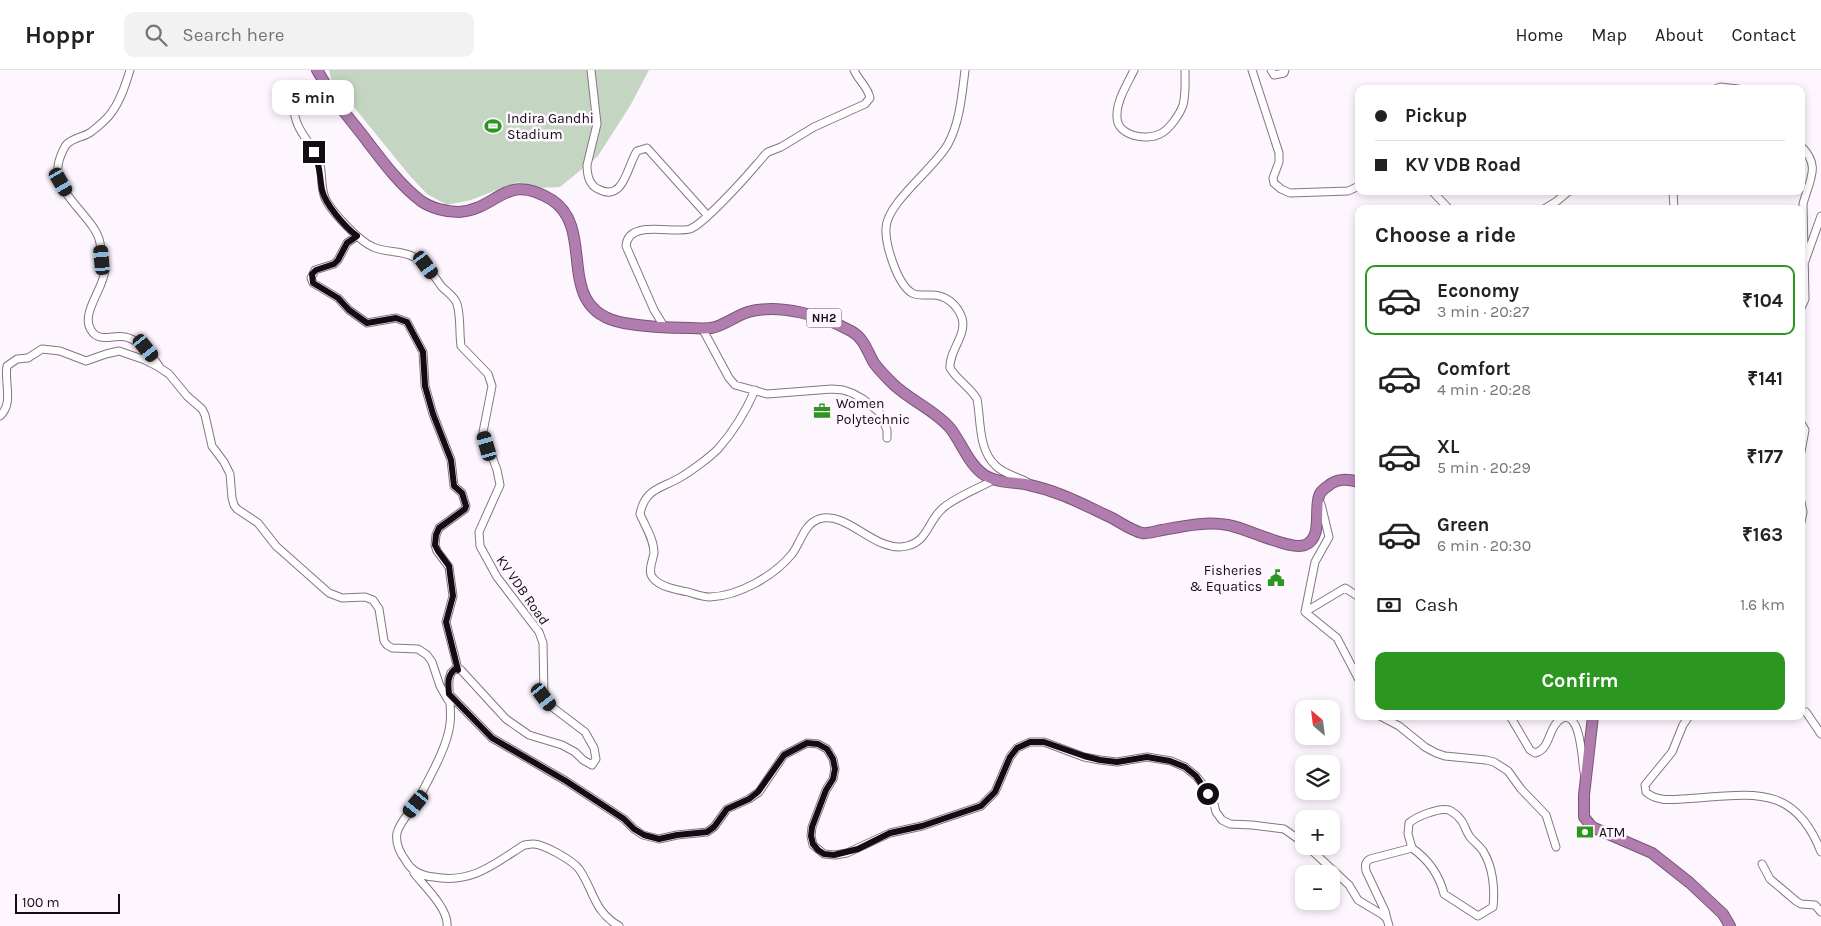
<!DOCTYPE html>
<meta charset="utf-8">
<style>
:root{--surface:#fff;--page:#f2f2f2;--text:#222;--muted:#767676;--line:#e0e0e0;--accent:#2b9721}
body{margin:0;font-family:Karla,sans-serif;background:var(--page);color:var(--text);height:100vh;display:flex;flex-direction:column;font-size:19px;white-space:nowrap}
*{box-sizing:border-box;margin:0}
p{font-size:16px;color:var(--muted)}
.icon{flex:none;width:28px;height:28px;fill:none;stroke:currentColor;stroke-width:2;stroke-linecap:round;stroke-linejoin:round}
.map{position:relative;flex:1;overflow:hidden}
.panel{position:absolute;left:1355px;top:135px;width:450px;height:515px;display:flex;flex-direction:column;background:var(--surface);border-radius:10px;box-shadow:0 2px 8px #0003}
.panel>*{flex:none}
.hud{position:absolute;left:1355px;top:15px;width:450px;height:110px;border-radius:10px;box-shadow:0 2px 8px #0003;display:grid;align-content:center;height:110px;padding:0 20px;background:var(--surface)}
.needle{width:32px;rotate:332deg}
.fabs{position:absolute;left:1295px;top:630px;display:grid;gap:10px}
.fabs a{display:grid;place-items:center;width:45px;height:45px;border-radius:10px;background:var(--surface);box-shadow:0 2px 8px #0003;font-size:25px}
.scale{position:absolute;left:15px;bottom:12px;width:105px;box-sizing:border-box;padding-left:5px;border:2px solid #130c13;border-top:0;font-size:14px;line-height:18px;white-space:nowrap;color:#130c13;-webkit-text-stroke:4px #fef6fe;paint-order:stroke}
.end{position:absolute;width:22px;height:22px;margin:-11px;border:6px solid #130c13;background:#fff;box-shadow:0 0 0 2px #fff}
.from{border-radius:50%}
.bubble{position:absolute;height:35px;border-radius:10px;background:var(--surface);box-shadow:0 2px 8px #0003;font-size:16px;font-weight:700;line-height:35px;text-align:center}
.car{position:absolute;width:15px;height:30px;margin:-15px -8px;border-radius:6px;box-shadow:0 0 4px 1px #0007;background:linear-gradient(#222 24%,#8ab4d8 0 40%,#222 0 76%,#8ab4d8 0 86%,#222 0)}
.hud b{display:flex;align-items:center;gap:18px;height:48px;font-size:19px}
.hud b+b{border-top:1px solid var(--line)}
.hud i{width:12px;height:12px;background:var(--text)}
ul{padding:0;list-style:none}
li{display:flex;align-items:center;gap:15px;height:70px;margin:0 10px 8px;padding:0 10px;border:2px solid transparent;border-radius:10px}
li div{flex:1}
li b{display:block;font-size:19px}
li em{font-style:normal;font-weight:700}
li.selected{border-color:var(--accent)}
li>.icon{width:45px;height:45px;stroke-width:1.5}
h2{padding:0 20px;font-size:22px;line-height:60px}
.pay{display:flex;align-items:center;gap:12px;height:55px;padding:0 20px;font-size:19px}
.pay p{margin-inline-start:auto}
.cta{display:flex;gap:10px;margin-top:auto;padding:10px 20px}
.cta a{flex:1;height:58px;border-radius:10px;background:var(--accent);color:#fff;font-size:20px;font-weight:700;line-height:58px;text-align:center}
header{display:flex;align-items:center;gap:30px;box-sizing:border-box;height:70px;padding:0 25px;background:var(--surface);border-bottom:1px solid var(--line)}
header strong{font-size:24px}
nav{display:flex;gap:28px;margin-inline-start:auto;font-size:18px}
.search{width:350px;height:45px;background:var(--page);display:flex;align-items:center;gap:12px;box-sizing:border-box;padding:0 18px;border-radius:10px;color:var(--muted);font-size:19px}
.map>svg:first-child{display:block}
.green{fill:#c4d6c1}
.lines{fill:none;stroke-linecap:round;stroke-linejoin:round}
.minor-casing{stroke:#867485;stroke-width:9}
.highway-casing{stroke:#795578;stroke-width:12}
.minor{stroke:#fff;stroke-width:7}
.highway{stroke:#b07dae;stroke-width:10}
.route{stroke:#130c13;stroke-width:6}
.labels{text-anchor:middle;stroke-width:5;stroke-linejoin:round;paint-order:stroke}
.shield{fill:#fef6fe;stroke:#5a525a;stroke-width:1}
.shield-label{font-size:12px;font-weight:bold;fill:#130c13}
.poi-label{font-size:14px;fill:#130c13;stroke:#fef6fe;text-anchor:start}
.street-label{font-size:14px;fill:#130c13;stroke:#fef6fe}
</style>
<header>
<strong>Hoppr</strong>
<div class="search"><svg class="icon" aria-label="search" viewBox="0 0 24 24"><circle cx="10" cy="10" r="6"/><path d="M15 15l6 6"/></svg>Search here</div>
<nav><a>Home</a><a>Map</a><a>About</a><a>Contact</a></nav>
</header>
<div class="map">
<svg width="1821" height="856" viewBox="0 0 1821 856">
<rect width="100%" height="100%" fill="#fef6fe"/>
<path class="green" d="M329,0H649L630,36L598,86L560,117L540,118L517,112L471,130L447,135L427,124L410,106L331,9Z"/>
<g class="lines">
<g class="minor-casing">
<path id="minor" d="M130,0C125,17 118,38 105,50C101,54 95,59 91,62C84,67 73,68 67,74C64,77 60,87 59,91C50,123 96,147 100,173C101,178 101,183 101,188C102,191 104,195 105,199C105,217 80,243 91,260C100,275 116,262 129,268C142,273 151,285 159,296
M591,0L597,54L587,95C587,104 589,115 598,119C624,133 627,96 637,81L647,78L708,146
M965,0C962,24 960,52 948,74C935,98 887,132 886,158C885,174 897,214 912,223C917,226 924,225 930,225C945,224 957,234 962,248C967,266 949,280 950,298C957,310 970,317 977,329C981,350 978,380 996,396C1004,404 1018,407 1027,412
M1134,0C1128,13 1116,31 1117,47C1117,66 1146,71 1160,64C1169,60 1180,44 1183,35C1186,24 1185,11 1185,0
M1252,0L1279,83V92L1273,108L1274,113L1281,119L1290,123L1348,121L1359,116
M1271,0L1274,5L1284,3L1285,0
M326,14C314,21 303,27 294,37C294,62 314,73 320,95C323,107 320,121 327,132C335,145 359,171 373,177C386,183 401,180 414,187C426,193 434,206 442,217C447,222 455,227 457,234C461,247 459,262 461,276L488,304L492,316L483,362L497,400L500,415L479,462L480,476L497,507L539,562L543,573L544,627L552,637L585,662L594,678L596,689L592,695L583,690L575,682L562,675L529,665L506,649L461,600L455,599L451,603L449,609C448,624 452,639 450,654C447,678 430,706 419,728C413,740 400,750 397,763C395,774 400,783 406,791C412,802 422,806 434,807C472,814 494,794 524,775C527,775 529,774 532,774C543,773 573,791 579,799C594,820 593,841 619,856
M1716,19L1720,17L1738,19
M1801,76C1821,96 1810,108 1803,134L1805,229L1801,238
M1432,121L1449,139
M1673,121L1674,139
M1544,139L1557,131L1569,121
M357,166L347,173L338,190L334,194L315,200L311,208L313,213L338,228L349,240L367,253L396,248L407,252L423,282L425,316L433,344L451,390L454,416L462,423L466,436L465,439L439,458L436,465L435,475L437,481L449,497L453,526L446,552L458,599
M1805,191L1821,146
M665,258L654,240L626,176C628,149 672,164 690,159C704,154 746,107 757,94C761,90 763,86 768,82L781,77L814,57L865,34L870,28C868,17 858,10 854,0
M702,258L729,308L735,315L767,324L832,319L843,320L852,323L863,329L879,342L887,360V368
M755,320C746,341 733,362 718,379C709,388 691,401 681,407C661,419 645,418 640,444C645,456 654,469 654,483C653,490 647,502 653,508C660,517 677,520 688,522C695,524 702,527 710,527C739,526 774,506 792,484C801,472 804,454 819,449C848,440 875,484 907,476C928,471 928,451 942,439C953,428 980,418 995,409
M0,346C14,333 4,313 7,296L17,289L28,288L42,279L60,281L86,291L106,284L119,281L145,290L157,296L169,304L187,326L202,339L205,345L212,376L224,392L230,404L232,428L234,435L237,439L258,453L276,476L329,523L342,528L365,527L373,530L379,539L384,571L387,575L392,578L418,579L427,585L432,592L440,616L448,630
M1801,353L1805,360L1801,382
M1801,432L1803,442L1801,452
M1321,434L1329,467L1315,492L1305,542L1337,568L1359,610
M1305,542L1345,518L1359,527
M449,624L492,668L566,711L624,749L634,759L643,765L659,769L677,765L707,762L714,757L727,739L749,729L759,722L784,685L807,673L818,674L827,679L833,689L835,699L833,709L826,720L812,757L811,766L813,775L824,784L835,785L847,783L890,763L922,756L981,736L995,722L1010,687L1017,678L1030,672H1044L1084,687L1100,690L1117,692L1147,687L1171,691L1185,697L1196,706L1204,716L1214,734L1216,742L1222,750L1230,754L1252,755L1284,759L1304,773
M1806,642L1821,664
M1380,646L1399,656L1425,677L1436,683L1445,686L1486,690L1494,692L1508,701L1521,719L1546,745L1556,777
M1510,646L1530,680L1535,683C1548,680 1548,665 1555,655C1557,652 1560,649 1563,648C1581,642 1582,691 1584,702
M1689,646L1683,655L1672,682L1645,715L1646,722C1656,731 1669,730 1682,729C1746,726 1793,709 1821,782
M1307,776L1349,815L1358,830L1383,845L1387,849L1389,856
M1762,794L1770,809L1796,831L1801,834L1815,835L1821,842
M414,803C424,816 449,839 447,856
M1387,849L1385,841L1366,801C1365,795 1365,792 1370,789L1412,778C1429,790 1439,804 1444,824L1478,846L1493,837C1495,819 1493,797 1483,781C1479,775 1474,772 1470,767C1466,762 1465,755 1461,750C1458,746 1453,742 1449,740C1439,737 1416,747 1409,753L1408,764L1412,778"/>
</g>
<g class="highway-casing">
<path id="highway" d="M317,0C325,13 333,27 342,39C350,50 359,60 367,71C383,92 400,115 421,131C431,138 446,142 459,142C499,139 505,101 552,130C598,160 551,240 624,253C646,257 668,258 691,258C697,258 705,259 711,258C724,256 735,246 748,242C779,233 824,246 851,261C864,268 867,281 874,293C879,300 886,307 892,313C909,330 935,340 950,358C962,373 969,396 986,406C998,413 1012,412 1025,414C1059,421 1082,434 1112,448C1121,453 1133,461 1142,463C1148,464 1156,461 1162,460C1184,456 1206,451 1228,455C1246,458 1291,481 1305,475C1323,468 1314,440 1319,426C1320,422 1325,418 1328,416C1337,408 1347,409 1359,412
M1593,646L1584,725V747L1592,757L1652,783L1690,813L1723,844L1730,856"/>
</g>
<use href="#minor" class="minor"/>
<use href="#highway" class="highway"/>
</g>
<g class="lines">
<path class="route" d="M314,82C321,98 319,104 322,120C325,134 345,157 357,166L347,173L338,190L334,194L316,200L312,204L313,213L338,228L349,240L367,253L396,248L407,252L423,282L425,316L433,344L451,390L454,416L462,423L466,436L465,439L439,458L436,465L435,475L438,481L449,496L453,526L446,552L458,600L455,599C447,606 448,614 449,624L492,668L566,711L624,749L634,759L644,765L659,769L677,765L707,762L714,757L727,739L749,729L758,722L784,685L807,673L818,674L827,679L833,689L835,699L833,709L826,720L812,757L811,766L813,774L818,780L824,784L834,785L858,779L890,763L922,756L981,736L995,722L1010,687L1017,678L1030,672H1044L1084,686L1100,690L1117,692L1147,687L1170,691L1185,697L1196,706L1208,724"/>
</g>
<defs>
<g id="stadium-bare" transform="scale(1.35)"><path d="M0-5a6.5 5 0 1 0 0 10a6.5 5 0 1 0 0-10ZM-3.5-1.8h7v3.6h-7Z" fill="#2b9721" stroke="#fef6fe" stroke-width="2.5" paint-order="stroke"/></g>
<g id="office-bare" transform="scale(1.35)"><path d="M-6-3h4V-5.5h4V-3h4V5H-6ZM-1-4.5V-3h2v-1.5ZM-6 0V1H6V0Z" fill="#2b9721" stroke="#fef6fe" stroke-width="2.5" paint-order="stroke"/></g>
<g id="civic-bare" transform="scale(1.35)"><path d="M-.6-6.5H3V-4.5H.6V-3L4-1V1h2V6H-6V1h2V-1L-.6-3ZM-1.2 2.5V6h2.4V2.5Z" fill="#2b9721" stroke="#fef6fe" stroke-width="2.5" paint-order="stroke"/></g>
<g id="bank-bare" transform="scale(1.35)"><path d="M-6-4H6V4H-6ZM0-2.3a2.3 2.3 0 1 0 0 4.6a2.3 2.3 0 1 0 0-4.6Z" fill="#2b9721" stroke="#fef6fe" stroke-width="2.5" paint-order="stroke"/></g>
</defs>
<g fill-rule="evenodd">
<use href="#stadium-bare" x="493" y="56"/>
<use href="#office-bare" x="822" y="341"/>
<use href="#civic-bare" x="1276" y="508"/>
<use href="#bank-bare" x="1585" y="762"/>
</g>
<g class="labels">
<rect class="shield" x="806.5" y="238.5" width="35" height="19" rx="4"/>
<g class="shield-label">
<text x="824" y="252">NH2</text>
</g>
<g class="poi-label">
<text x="507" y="53">Indira Gandhi<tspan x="507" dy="16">Stadium</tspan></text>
<text x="836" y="338">Women<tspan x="836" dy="16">Polytechnic</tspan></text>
<text x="1262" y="505" text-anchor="end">Fisheries<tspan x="1262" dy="16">&amp; Equatics</tspan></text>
<text x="1599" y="767">ATM</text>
</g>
<g class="street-label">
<text transform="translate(523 520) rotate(55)" y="5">KV VDB Road</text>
</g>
</g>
</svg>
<div class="fabs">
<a><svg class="needle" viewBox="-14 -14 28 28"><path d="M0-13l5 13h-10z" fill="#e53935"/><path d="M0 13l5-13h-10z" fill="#767676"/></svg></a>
<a><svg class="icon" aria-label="layers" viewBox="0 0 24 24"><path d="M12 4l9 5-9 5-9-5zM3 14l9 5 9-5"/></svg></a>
<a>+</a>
<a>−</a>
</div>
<div class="scale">100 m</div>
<i class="end from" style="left:1208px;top:724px"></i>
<i class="end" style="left:314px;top:82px"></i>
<div class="bubble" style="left:272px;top:10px;width:82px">5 min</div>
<i class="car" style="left:61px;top:112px;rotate:150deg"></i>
<i class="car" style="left:102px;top:190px;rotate:355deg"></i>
<i class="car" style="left:426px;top:195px;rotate:144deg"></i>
<i class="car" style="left:146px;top:278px;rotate:141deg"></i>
<i class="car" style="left:487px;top:376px;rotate:344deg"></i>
<i class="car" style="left:544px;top:627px;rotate:143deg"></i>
<i class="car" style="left:416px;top:734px;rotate:219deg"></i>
<div class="hud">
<b><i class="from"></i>Pickup</b>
<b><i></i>KV VDB Road</b>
</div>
<section class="panel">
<h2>Choose a ride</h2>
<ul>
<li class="selected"><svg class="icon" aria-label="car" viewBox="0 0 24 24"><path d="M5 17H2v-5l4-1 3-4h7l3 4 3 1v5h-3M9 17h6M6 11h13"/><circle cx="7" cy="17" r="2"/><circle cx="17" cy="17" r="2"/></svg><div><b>Economy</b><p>3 min · 20:27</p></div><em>₹104</em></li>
<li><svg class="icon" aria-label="car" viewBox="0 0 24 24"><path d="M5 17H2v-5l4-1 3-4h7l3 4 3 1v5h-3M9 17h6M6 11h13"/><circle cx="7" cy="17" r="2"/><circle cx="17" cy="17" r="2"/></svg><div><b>Comfort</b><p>4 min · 20:28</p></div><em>₹141</em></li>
<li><svg class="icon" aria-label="car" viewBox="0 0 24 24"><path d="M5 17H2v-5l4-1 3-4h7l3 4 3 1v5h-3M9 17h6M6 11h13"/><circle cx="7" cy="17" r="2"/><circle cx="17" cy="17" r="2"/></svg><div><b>XL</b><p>5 min · 20:29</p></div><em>₹177</em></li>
<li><svg class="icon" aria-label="car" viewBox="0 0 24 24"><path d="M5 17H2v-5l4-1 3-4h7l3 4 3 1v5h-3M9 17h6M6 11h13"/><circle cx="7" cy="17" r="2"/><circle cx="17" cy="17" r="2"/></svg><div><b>Green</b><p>6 min · 20:30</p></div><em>₹163</em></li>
</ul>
<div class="pay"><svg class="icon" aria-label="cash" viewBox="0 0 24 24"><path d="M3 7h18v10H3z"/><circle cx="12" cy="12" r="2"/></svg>Cash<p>1.6 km</p></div>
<div class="cta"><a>Confirm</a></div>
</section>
</div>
